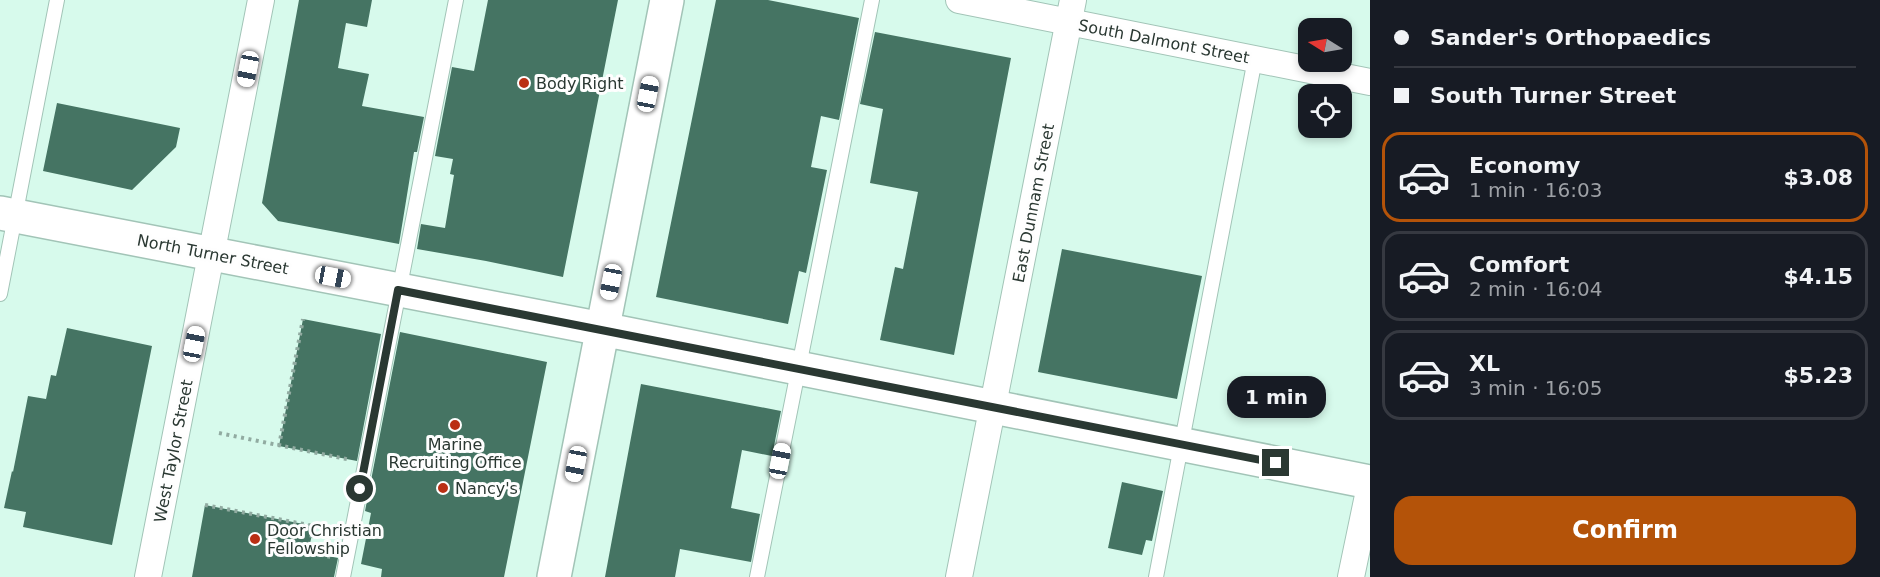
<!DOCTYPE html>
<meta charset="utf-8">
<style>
:root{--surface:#171b24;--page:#20242c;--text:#f1f3f6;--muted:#9ea1a6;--line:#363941;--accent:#b45309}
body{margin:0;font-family:"DejaVu Sans",sans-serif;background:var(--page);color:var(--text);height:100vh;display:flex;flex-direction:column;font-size:22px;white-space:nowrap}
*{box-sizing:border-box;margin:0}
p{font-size:20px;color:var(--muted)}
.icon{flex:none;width:33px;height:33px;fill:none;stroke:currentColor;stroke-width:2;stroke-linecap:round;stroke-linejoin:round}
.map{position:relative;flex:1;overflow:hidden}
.drawer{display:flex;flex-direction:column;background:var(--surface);width:510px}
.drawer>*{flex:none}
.guide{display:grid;align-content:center;height:132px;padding:0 24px;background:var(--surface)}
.needle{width:39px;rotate:281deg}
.controls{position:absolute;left:1298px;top:18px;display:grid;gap:12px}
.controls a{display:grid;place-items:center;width:54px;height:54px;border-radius:12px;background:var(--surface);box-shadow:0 3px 9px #0003;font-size:30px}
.end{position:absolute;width:27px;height:27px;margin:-14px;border:8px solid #2a3832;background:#fff;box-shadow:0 0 0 3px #fff}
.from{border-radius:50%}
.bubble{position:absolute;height:42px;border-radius:18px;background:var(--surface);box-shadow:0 3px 9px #0003;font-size:20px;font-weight:700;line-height:42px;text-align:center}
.car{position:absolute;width:18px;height:36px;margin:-18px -9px;border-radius:8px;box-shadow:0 0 4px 2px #0007;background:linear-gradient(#fff 24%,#345 0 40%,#fff 0 76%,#345 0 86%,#fff 0)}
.guide b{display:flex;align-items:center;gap:21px;height:57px;font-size:22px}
.guide b+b{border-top:2px solid var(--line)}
.guide i{width:15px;height:15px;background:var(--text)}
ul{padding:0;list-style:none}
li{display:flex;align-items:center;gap:18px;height:90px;margin:0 12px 9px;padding:0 12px;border:3px solid var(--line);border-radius:18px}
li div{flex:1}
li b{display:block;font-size:22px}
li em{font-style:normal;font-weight:700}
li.selected{border-color:var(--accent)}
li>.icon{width:54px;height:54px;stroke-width:1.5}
.cta{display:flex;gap:12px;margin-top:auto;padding:12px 24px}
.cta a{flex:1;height:69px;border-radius:18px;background:var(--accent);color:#fff;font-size:24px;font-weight:700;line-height:69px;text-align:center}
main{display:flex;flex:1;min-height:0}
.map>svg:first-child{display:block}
.building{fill:#457463}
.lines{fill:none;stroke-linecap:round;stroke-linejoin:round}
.service-casing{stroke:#a2c4b7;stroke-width:16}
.minor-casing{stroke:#a2c4b7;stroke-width:28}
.secondary-casing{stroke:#a2c4b7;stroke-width:36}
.path{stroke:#91aba1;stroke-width:4;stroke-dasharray:3 4.5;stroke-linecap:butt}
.service{stroke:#fff;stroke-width:14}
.minor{stroke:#fff;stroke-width:26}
.secondary{stroke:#fff;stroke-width:33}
.route{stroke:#2a3832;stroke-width:8}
.poi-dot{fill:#ba2f14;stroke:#fefefe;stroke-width:2}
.labels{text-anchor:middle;stroke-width:6;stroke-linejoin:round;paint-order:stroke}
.street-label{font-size:16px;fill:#2a3832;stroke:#fefefe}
.poi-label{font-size:16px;fill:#2a3832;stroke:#fefefe;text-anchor:start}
</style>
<main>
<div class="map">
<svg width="1370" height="577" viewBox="0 0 1370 577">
<rect width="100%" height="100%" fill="#d7faec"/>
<path class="building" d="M299,0H372L367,27L346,23L338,68L369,74L362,106L424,117L417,152H414L399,244L278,221L262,203Z
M488,0H618L563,277L486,261L417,249L421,224L445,228L454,175L450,174L453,159L435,156L452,67L474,71Z
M716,0H768L859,18L839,120L821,116L811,167L827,170L806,273L799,271L788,324L656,297Z
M875,32L1011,58L954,355L880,340L895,267L903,269L918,192L870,183L883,109L860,104Z
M57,103L180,128L176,147L132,190L43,171Z
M1062,249L1202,276L1177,399L1038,372Z
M303,319L381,334L357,461L279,446Z
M67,328L152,346L112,545L23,527L26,512L4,508L12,471L13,472L28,396L46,399L51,375L56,376Z
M400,332L547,362L504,577H381L382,569L361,564L371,513L365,511Z
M641,384L781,411L772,456L742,450L731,508L760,514L751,562L680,549L675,577H605Z
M1122,482L1163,491L1152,541L1146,540L1142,555L1108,548Z
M205,505L314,526L308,552L338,558L334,577H192Z"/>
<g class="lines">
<g class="service-casing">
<path id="service" d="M0,294L57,0
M343,577L456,0
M757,577L872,0
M1156,577L1255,59"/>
</g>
<g class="minor-casing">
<path id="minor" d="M959,0L1370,82
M148,577L261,0
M959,577L1073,0
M1351,577L1370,486"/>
</g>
<g class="secondary-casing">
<path id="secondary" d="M0,213L602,329L1370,482
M554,577L667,0"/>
</g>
<path class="path" d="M219,433L351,460
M279,446L303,319
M205,505L314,526L308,552L331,557"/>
<use href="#service" class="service"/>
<use href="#minor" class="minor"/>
<use href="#secondary" class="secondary"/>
</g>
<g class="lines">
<path class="route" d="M360,489L398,290L1276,463"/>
</g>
<g class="poi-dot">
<circle cx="524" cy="83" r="6"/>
<circle cx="455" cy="425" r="6"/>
<circle cx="443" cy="488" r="6"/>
<circle cx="255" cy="539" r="6"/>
</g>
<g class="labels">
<g class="street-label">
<text transform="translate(1164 41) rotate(11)" y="6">South Dalmont Street</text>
<text transform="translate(1033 203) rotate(-79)" y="6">East Dunnam Street</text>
<text transform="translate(213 254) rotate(11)" y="6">North Turner Street</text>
<text transform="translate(173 451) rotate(-79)" y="6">West Taylor Street</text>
</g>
<g class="poi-label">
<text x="536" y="89">Body Right</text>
<text x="455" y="450" text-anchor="middle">Marine<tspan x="455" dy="18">Recruiting Office</tspan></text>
<text x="455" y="494">Nancy's</text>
<text x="267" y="536">Door Christian<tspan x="267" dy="18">Fellowship</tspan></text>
</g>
</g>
</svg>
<div class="controls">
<a><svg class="needle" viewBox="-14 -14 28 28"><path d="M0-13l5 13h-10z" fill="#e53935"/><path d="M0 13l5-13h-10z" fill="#9ea1a6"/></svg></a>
<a><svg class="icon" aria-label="locate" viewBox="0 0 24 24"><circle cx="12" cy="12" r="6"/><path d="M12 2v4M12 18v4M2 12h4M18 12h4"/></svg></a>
</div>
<i class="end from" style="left:360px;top:489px"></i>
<i class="end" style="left:1276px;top:463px"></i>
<div class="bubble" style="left:1227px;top:376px;width:99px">1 min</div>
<i class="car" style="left:248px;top:69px;rotate:191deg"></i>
<i class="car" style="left:648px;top:94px;rotate:11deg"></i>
<i class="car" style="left:333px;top:277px;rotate:101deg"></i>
<i class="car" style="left:611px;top:282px;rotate:191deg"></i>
<i class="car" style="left:194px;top:344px;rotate:11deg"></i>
<i class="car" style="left:780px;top:461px;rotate:11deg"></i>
<i class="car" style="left:576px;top:464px;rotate:191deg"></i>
</div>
<section class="drawer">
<div class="guide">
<b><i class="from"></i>Sander's Orthopaedics</b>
<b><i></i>South Turner Street</b>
</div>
<ul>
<li class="selected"><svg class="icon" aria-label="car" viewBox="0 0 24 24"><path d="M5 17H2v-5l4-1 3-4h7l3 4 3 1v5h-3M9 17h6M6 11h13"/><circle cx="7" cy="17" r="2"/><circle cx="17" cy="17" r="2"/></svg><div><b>Economy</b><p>1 min · 16:03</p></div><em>$3.08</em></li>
<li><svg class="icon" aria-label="car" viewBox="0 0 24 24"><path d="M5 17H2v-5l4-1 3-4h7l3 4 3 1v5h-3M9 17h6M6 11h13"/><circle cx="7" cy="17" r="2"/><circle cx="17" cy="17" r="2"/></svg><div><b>Comfort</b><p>2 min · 16:04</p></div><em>$4.15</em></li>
<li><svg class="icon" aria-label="car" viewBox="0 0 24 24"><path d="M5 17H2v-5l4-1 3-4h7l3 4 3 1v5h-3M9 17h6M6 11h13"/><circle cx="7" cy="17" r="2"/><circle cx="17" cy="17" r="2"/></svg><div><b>XL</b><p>3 min · 16:05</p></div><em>$5.23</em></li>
</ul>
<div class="cta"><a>Confirm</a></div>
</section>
</main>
